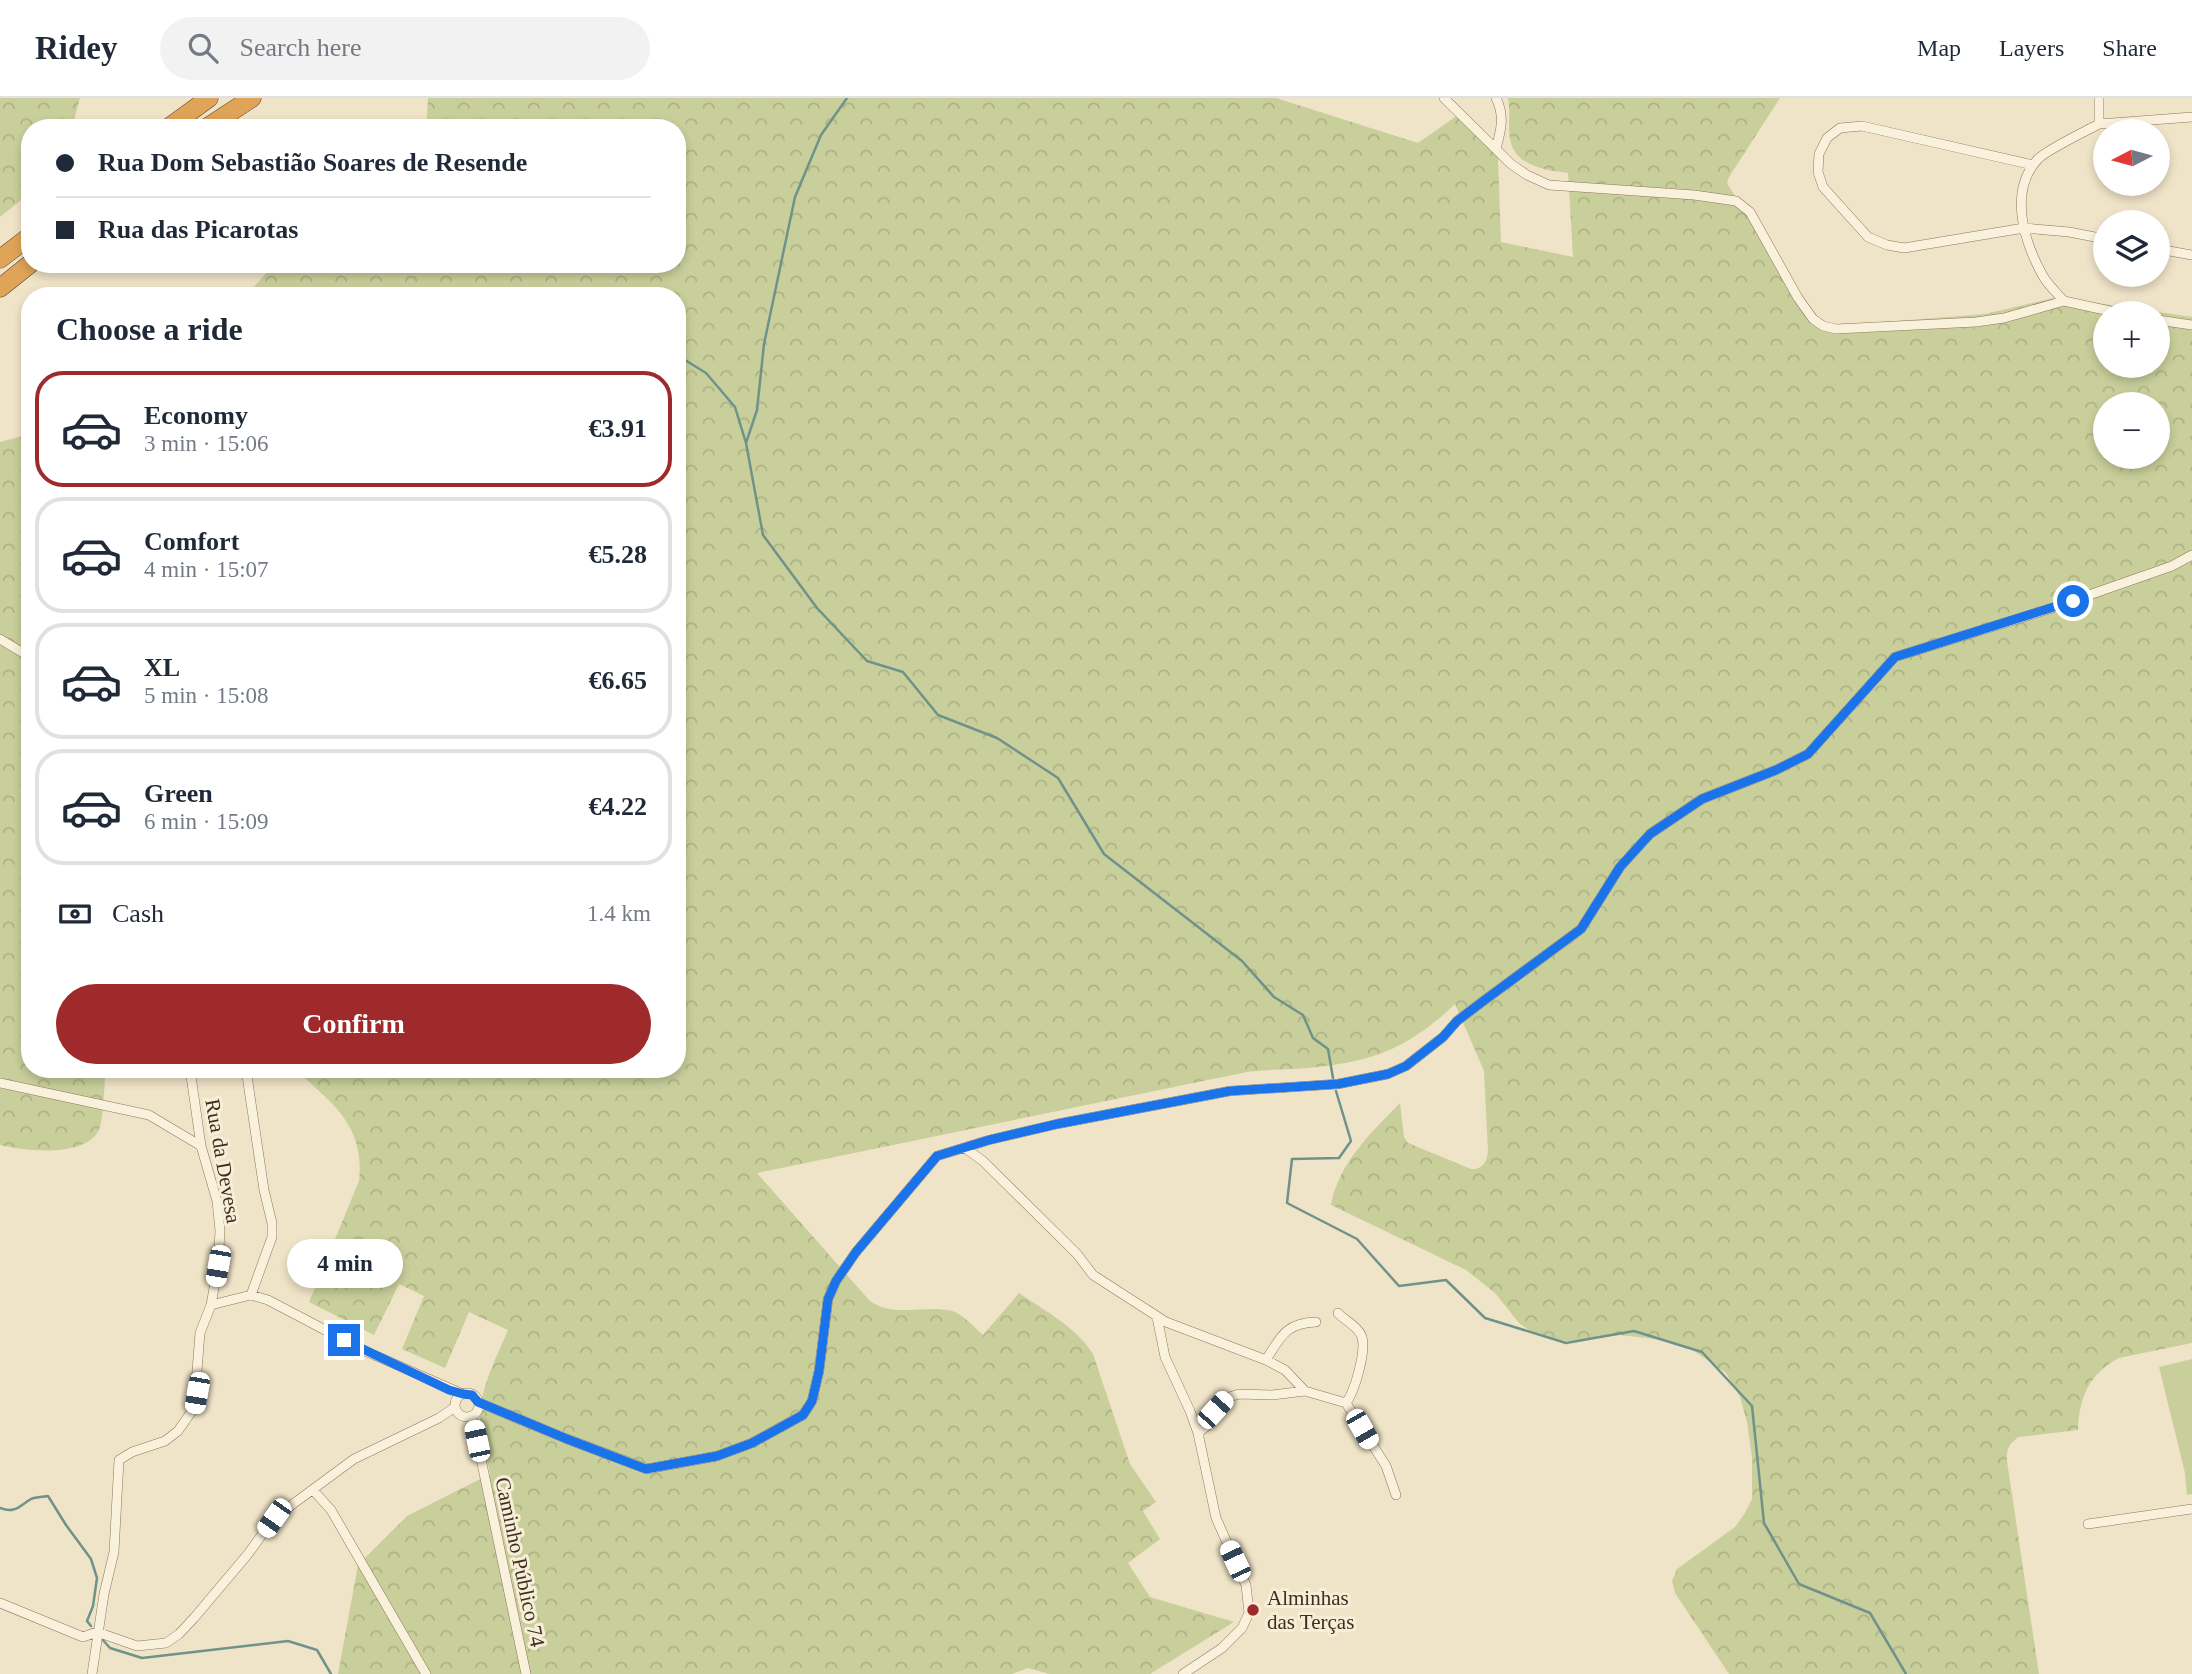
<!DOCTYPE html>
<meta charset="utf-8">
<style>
:root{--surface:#fff;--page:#f2f2f3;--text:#1f2937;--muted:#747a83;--line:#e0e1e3;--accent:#9e2a2b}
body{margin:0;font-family:"Times New Roman",serif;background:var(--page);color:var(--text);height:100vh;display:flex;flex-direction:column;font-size:26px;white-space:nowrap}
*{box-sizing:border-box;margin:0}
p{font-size:23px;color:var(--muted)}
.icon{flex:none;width:38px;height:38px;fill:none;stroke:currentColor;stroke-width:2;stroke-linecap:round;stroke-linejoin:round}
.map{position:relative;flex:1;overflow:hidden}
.sheet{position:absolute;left:21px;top:189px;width:665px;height:791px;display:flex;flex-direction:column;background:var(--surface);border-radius:28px;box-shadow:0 4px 10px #0003}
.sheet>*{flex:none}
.hud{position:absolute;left:21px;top:21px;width:665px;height:154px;border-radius:28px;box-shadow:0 4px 10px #0003;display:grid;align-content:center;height:154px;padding:0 35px;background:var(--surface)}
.needle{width:46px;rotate:264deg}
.tools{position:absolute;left:2093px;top:21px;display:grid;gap:14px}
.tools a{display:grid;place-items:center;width:77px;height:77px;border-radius:50%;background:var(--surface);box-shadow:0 4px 10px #0003;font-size:35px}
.end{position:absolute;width:32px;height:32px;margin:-16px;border:9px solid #1a73e8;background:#fff;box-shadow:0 0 0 4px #fff}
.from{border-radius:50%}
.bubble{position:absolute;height:49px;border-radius:24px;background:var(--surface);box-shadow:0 4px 10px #0003;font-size:23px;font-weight:600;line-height:49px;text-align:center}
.car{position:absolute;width:21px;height:42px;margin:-21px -10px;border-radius:9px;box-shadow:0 0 5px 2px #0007;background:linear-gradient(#fff 24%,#345 0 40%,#fff 0 76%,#345 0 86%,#fff 0)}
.hud b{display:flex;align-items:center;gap:24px;height:66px;font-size:26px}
.hud b+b{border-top:2px solid var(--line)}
.hud i{width:18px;height:18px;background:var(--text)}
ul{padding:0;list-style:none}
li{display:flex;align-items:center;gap:21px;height:116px;margin:0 14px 10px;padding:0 21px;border:4px solid var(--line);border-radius:28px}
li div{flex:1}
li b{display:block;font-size:26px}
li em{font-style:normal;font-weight:600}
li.on{border-color:var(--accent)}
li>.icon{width:63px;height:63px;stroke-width:1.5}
h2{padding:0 35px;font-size:32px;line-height:84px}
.pay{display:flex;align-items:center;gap:18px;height:77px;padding:0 35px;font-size:26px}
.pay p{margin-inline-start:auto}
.primary-button{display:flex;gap:14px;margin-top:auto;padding:14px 35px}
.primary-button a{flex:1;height:80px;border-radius:42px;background:var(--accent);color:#fff;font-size:28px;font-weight:600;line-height:80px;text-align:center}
header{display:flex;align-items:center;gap:42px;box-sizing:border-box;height:98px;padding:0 35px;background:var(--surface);border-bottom:2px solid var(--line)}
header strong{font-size:33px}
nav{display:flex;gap:38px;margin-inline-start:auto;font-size:24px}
.search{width:490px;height:63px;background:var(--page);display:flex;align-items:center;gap:18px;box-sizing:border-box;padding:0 24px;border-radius:38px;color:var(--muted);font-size:26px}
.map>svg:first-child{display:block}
.forest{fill:url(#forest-crowns);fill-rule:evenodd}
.green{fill:#c9cf9b}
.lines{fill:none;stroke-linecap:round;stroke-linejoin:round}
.stream{stroke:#6f938a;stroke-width:2.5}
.street-casing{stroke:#8d765c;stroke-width:10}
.highway-casing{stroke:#5b4430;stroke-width:19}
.street{stroke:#faf1dc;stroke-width:9}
.highway{stroke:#e0a458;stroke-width:18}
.route{stroke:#1a73e8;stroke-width:9}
.poi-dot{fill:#9e2a2b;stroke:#f7eed8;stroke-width:2.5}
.labels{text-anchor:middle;stroke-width:6;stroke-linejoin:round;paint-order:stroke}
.street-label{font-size:21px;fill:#3d2e20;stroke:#f7eed8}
.poi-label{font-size:21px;fill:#3d2e20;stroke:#f7eed8;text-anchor:start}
</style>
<header>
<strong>Ridey</strong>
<div class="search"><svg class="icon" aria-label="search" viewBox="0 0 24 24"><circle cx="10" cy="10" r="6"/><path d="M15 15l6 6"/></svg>Search here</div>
<nav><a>Map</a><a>Layers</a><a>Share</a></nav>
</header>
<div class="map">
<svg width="2192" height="1576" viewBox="0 0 2192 1576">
<defs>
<pattern id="forest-crowns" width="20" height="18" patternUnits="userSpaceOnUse" patternTransform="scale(1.75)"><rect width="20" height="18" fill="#c9cf9b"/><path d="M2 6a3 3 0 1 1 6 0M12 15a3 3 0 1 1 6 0" fill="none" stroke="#aeb285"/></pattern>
</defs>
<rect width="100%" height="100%" fill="#f0e4c8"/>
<path class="forest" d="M0,0H80L72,30H30V95L0,119Z
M428,0H1276L1418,45L1458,17L1498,60L1501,144L1573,159L1568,75C1548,73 1517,68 1511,45C1507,31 1511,15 1508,0H1780L1729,79L1727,85L1807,216L1832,228L1985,216L2057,199L2192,219V1245L2119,1260C2090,1275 2079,1299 2078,1332L2019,1339C2009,1345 2006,1352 2007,1363L2039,1576H1729L1675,1495L1672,1483L1677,1471L1735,1429L1745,1415L1752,1401V1359L1747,1324L1740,1299L1726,1275L1691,1251L1665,1242L1619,1237L1587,1242L1566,1243L1536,1237L1519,1225L1495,1195L1466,1172L1331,1107C1339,1064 1371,1035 1400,1005L1404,1039L1408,1045L1471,1071C1483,1072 1487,1063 1488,1053L1484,973L1455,906C1412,947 1377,963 1317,969C1294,972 1270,971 1247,974L757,1075L869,1202C892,1221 925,1206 952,1213C963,1216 974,1229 983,1237L1019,1195C1045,1213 1076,1229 1093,1256L1130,1366L1156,1404L1143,1413L1160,1441L1128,1465L1150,1499L1234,1524L1150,1576H1049L1028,1570L1012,1576H338L358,1467L407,1418L490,1376C487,1358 480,1339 480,1321C480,1289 496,1261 508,1232L469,1214L445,1270L402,1251L424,1198L399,1186L374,1237L309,1204L359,1083C365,1026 332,1006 295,971H677V198H246L274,166H677V30H426ZM2105,215H2158V268H2105ZM2105,306H2158V359H2105Z
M30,336V971H106C104,985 104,1021 99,1032C85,1060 25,1053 0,1047V344Z"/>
<path class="green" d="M2192,1261V1396L2187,1397L2185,1375L2159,1269Z"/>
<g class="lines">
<path class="stream" d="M567,192L576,198
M677,257L706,275L735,309L746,345L763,437L817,510L867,563L903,574L938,617L997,640L1058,680L1104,756L1242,863L1274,899L1303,917L1313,940L1328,951L1333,980
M746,345L757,312L764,246L795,99L821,37L847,0
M1336,993L1351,1043L1339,1060L1292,1061L1287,1105L1357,1141L1399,1188L1446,1182L1485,1220L1566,1245L1634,1233L1702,1254L1752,1308L1764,1425L1799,1486L1870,1515L1906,1576
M0,1410C15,1416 19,1408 31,1401C36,1399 43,1399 48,1398L66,1427L91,1461L97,1480L93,1508L87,1523L91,1528
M102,1541L110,1550L142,1560L288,1543L317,1552L331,1576"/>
<g class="street-casing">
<path id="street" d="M1444,0L1511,66L1527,77L1549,87L1694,97L1736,103L1750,114L1798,200L1813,221L1823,228L1836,231L1976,224L2004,220L2064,203L2119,215
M2099,26L2192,19
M1496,51C1501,32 1505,18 1496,0
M2033,67L1862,28L1840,30L1827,40L1819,56L1818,74L1823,89L1868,139L1887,147L1904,150L2024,130L2069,134L2105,141
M2158,151L2192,157
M2064,203C2057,195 2048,187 2043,178C2024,144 2008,93 2038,61C2048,51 2084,34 2099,26V0
M2158,222L2192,227
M0,541L30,559
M246,971L264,1092L272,1125V1139L251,1197
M0,985L149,1017L201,1048
M965,1050L983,1063L1077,1156L1093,1177L1166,1224L1266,1262L1285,1272L1305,1293L1346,1305
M211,1207L251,1197L268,1202L365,1253L463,1296
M1338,1215C1345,1223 1358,1228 1362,1239C1366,1254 1355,1293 1346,1305
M1157,1219L1165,1259L1190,1313L1198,1335L1216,1420L1246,1487L1249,1515L1242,1530L1222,1550L1183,1576
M1266,1262C1281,1238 1286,1225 1316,1224
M455 1307a12 12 0 1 1 24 0a12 12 0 1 1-24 0Z
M478,1304L567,1341L647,1371L717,1358L752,1345L803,1317L812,1303L819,1273L828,1201L836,1183L856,1154L937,1058L989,1042L1057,1026L1230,993L1338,986L1388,976L1406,968L1443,939L1457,923L1482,904L1581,831L1620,769L1650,736L1702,701L1776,672L1808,656L1895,559L2049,511L2172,468L2192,457
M1346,1305L1386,1368L1396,1397
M472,1318L526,1576
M1198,1335L1207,1328L1215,1312L1226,1300L1239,1296L1272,1297L1305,1293
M313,1392L331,1412L426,1576
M2088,1426L2192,1411
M0,1505L83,1539L97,1534
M97,1534L137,1548L166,1545L179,1536L194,1520L248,1456L274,1420L354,1361L439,1320L455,1309
M92,1576L104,1496L114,1454L119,1362L132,1354L165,1343L178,1333L194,1310L200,1235L211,1207L218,1168L220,1133L217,1103L201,1048L190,971"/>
</g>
<g class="highway-casing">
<path id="highway" d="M168,30L209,0
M206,30L252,0
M0,161L30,138
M0,190L30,166"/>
</g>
<use href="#street" class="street"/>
<use href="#highway" class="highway"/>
</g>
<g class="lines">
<path class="route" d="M344,1242L449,1292L463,1296L472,1297L478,1304L567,1341L646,1371L717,1358L752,1345L803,1317L812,1303L819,1273L828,1201L836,1183L856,1154L937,1058L989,1042L1057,1026L1230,993L1338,986L1388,976L1406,968L1443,939L1457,923L1482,904L1581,831L1620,769L1650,736L1702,701L1776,672L1808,656L1895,559L2073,503"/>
</g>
<circle class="poi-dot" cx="1253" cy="1512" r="7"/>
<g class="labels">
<g class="street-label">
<text transform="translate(223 1063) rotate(80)" y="7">Rua da Devesa</text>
<text transform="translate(520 1464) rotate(78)" y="7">Caminho Público 74</text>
</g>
<g class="poi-label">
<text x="1267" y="1507">Alminhas<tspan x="1267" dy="24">das Terças</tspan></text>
</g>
</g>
</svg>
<div class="tools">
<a><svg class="needle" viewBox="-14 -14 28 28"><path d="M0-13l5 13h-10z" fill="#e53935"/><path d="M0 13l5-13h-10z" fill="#747a83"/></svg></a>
<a><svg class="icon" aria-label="layers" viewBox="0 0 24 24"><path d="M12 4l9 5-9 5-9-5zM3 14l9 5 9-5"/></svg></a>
<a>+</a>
<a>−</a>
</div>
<i class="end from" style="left:2073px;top:503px"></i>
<i class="end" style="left:344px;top:1242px"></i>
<div class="bubble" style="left:287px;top:1141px;width:116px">4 min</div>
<i class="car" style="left:218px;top:1168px;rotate:190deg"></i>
<i class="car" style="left:197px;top:1295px;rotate:190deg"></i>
<i class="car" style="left:1215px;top:1312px;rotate:42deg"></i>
<i class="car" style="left:1362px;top:1331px;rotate:150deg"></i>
<i class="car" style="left:477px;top:1343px;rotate:348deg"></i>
<i class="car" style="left:274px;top:1420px;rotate:215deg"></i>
<i class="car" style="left:1235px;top:1463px;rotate:335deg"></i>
<div class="hud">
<b><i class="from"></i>Rua Dom Sebastião Soares de Resende</b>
<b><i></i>Rua das Picarotas</b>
</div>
<section class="sheet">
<h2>Choose a ride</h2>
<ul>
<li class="on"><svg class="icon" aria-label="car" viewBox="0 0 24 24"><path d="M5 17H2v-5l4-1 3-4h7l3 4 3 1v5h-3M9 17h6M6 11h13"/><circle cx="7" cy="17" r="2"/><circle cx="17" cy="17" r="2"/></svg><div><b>Economy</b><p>3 min · 15:06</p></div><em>€3.91</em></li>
<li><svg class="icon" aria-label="car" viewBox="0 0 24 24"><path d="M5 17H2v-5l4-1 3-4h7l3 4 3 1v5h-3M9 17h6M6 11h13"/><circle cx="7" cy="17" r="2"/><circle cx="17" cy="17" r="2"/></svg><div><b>Comfort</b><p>4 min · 15:07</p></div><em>€5.28</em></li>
<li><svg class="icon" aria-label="car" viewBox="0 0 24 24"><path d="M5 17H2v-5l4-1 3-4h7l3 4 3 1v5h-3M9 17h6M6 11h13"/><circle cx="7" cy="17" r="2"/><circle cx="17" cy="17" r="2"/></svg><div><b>XL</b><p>5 min · 15:08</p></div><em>€6.65</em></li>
<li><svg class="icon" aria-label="car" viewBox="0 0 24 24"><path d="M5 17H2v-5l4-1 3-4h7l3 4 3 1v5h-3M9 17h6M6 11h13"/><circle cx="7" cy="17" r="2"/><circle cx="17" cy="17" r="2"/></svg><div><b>Green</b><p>6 min · 15:09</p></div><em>€4.22</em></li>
</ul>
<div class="pay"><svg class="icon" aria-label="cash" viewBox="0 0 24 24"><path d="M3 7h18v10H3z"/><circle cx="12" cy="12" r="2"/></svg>Cash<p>1.4 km</p></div>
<div class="primary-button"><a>Confirm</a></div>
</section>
</div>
